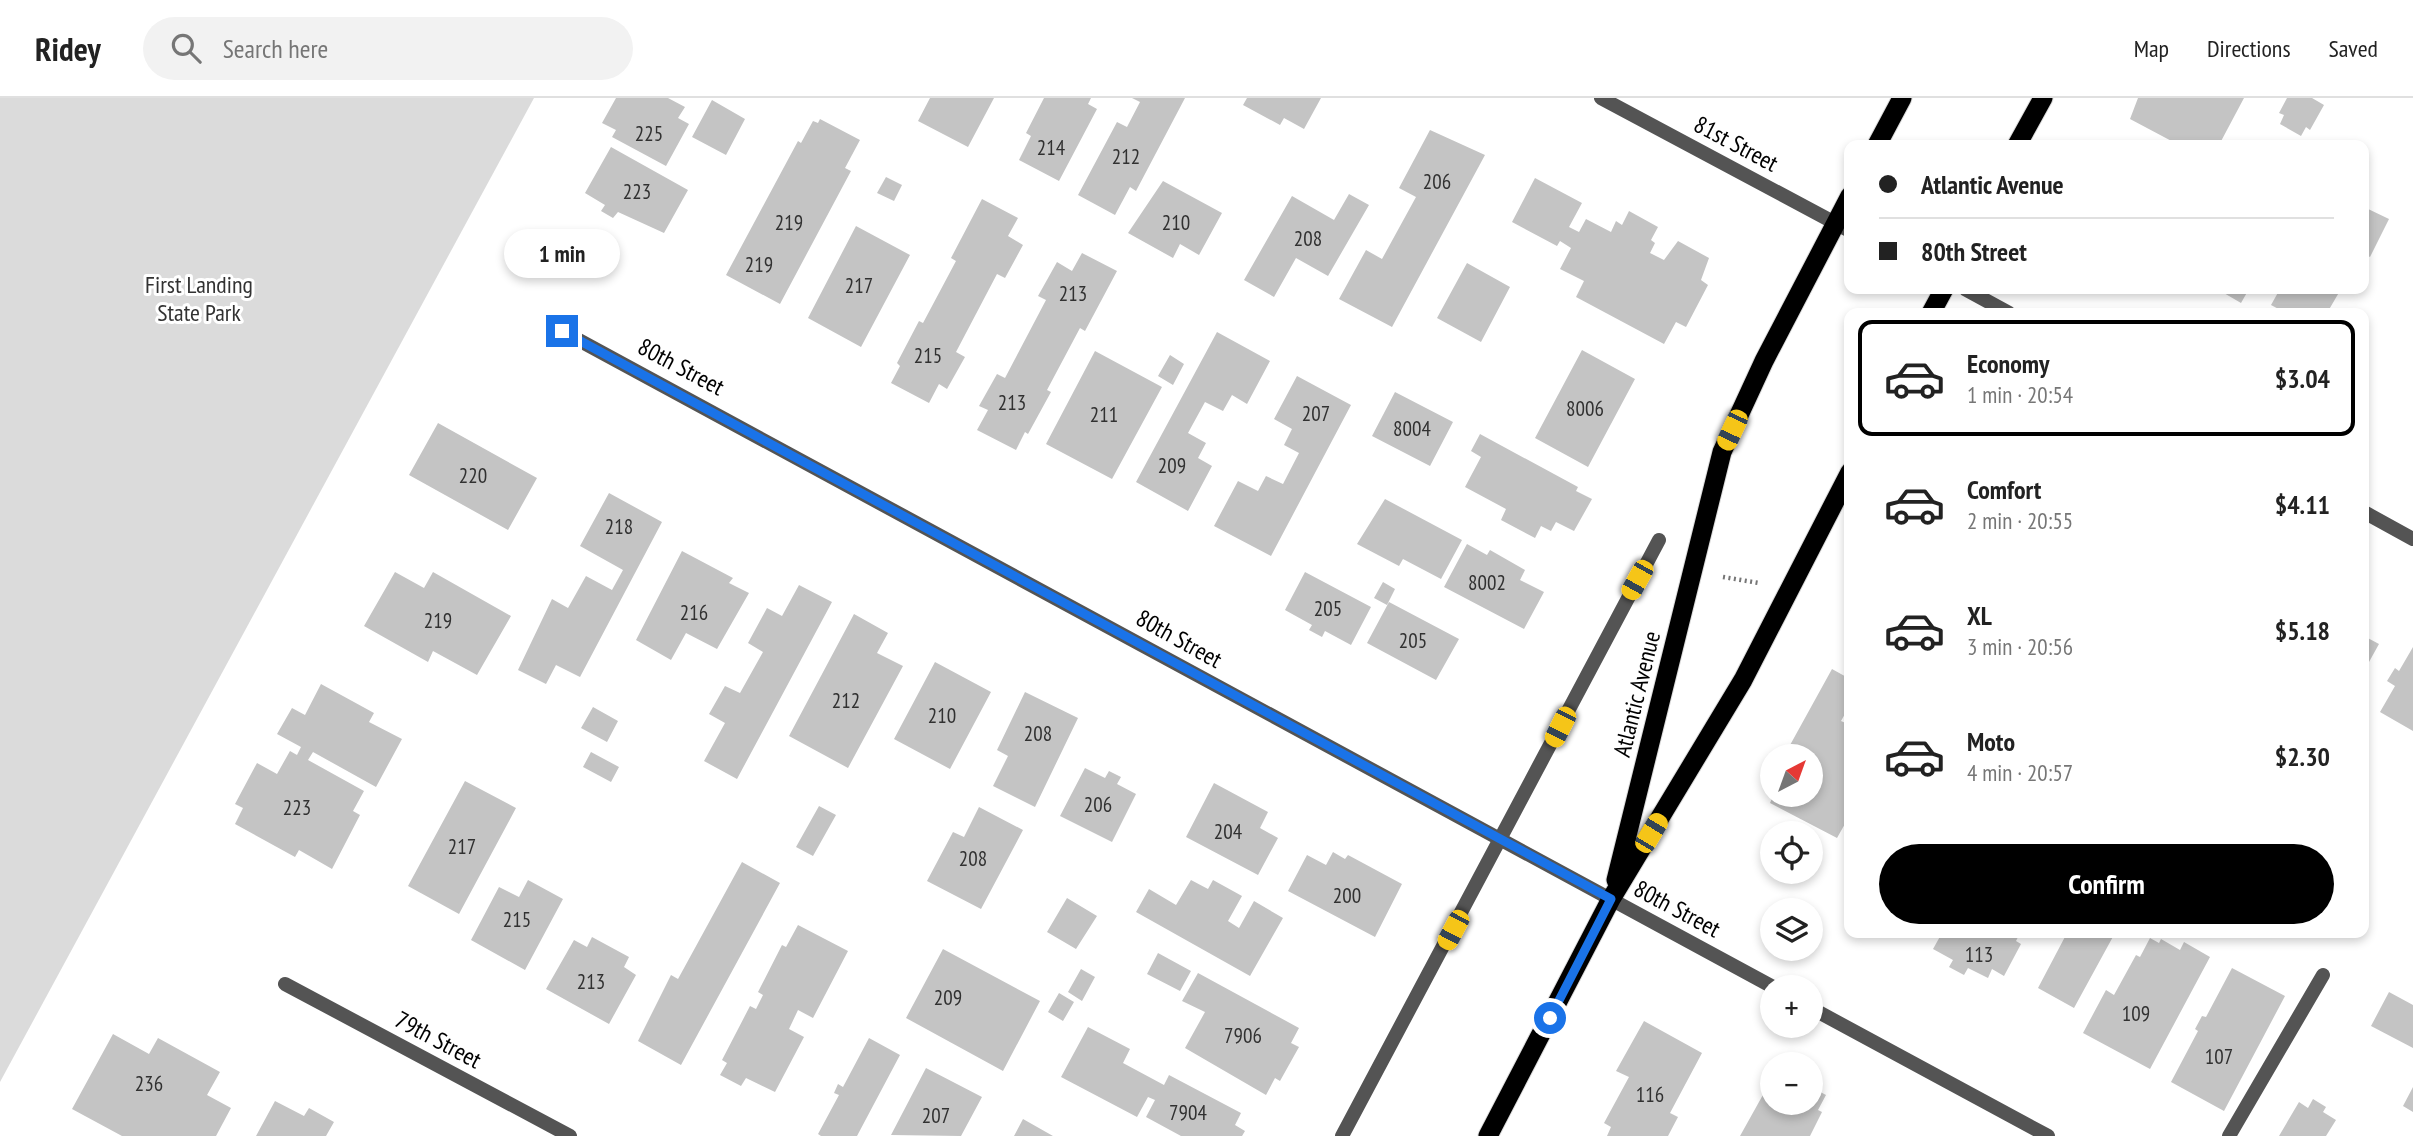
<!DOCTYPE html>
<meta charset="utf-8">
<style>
:root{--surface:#fff;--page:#f2f2f2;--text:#222;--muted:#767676;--line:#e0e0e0;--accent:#000}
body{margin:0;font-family:"PT Sans Narrow",sans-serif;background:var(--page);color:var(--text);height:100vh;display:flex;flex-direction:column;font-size:26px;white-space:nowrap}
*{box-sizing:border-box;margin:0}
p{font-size:23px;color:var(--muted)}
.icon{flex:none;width:38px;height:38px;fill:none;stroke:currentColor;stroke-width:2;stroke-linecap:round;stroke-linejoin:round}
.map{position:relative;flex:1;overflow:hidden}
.drawer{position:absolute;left:1844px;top:210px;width:525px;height:630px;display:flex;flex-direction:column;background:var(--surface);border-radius:14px;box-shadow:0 4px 10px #0003}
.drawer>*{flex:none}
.guide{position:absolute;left:1844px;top:42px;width:525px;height:154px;border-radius:14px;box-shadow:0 4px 10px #0003;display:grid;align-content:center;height:154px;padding:0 35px;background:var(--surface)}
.needle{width:46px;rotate:41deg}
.buttons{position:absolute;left:1760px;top:646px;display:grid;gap:14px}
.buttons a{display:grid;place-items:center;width:63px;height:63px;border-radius:50%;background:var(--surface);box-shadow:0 4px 10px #0003;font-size:35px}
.end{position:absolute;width:32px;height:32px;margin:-16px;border:9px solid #1a73e8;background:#fff;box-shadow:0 0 0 4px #fff}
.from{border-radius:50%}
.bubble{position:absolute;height:49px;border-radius:24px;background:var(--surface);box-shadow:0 4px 10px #0003;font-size:23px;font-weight:700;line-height:49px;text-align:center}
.car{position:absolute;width:21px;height:42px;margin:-21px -10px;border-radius:9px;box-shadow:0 0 5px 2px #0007;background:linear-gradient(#f5c518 24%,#345 0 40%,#f5c518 0 76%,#345 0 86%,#f5c518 0)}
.guide b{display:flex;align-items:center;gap:24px;height:66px;font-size:26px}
.guide b+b{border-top:2px solid var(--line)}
.guide i{width:18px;height:18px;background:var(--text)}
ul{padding:12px 0 0;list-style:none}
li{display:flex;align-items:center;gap:21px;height:116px;margin:0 14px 10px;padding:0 21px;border:4px solid transparent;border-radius:14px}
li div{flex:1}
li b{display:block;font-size:26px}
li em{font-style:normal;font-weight:700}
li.current{border-color:var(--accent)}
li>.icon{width:63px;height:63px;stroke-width:1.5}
.action{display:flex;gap:14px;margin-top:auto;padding:14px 35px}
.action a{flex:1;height:80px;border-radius:42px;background:var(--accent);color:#fff;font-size:28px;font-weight:700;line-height:80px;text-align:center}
header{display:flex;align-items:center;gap:42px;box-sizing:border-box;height:98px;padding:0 35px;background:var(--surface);border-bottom:2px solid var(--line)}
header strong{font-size:33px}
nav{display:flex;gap:38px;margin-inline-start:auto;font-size:24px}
.search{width:490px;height:63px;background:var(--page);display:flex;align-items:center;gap:18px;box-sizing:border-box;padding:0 24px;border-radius:38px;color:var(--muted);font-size:26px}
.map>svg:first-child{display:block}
.green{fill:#dbdbdb}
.building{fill:#c4c4c4}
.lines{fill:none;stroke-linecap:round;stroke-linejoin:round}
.trunk-casing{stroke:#dbdbdb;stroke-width:21}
.path{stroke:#767676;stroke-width:4.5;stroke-dasharray:2 3.5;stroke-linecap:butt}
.service{stroke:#545454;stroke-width:14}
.minor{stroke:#545454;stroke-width:14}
.trunk{stroke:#000;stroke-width:19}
.route{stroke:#1a73e8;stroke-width:9}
.labels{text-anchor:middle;stroke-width:6;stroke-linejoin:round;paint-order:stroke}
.number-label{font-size:21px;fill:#313131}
.street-label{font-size:24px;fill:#000;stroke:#fff}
.park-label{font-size:24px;fill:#323232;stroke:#fff}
</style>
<header>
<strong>Ridey</strong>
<div class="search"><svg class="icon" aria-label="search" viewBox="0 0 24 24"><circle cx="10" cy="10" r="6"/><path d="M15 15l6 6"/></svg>Search here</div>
<nav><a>Map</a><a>Directions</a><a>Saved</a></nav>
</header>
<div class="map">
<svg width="2413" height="1038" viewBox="0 0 2413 1038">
<rect width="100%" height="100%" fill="#fff"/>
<path class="green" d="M0,0H534L0,984Z"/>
<path class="building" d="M616,0H668L685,9L678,20L689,26L666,68L612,39L616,32L602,25Z
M930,0H994L968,49L918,23Z
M1044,0H1091L1088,6L1097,11L1059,83L1019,62L1031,38L1026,35Z
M1132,0H1185L1136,93L1130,89L1115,117L1078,97L1117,24L1127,29L1140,4Z
M1247,0H1321L1304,31L1284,20L1280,27L1243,7Z
M2138,0H2244L2219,47H2179L2130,21Z
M2287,0H2312L2324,7L2310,32L2306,29L2301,38L2280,26L2284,17L2279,15Z
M712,2L745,21L726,57L692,39Z
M820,21L860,42L845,70L851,73L780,206L726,177L798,43L801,45L813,23L818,25Z
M1430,32L1485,57L1392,229L1339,201L1366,152L1382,161L1416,99L1399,90Z
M611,49L688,92L664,135L618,114L613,120L601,113L605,107L585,95Z
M886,79L902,87L894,103L877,95Z
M1535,80L1582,105L1569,129L1579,134L1586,121L1611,134L1616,123L1622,127L1629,113L1658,129L1651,142L1655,145L1650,155L1664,162L1678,143L1709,160L1701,182L1708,187L1686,229L1676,224L1664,246L1576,199L1584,183L1560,171L1571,150L1560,143L1557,148L1512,124Z
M1163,83L1222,115L1199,157L1180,146L1173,160L1128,135Z
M1349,96L1369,107L1328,178L1296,160L1274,199L1244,182L1292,98L1334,122Z
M982,101L1018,120L1008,138L1023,147L1005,180L997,176L956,254L965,259L947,291L939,286L929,305L891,285L900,268L897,265L919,223L923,225L956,163L951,160Z
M2364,109L2389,121L2370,159L2364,156Z
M856,128L910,157L861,249L808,220Z
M1082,155L1117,173L1085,233L1080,230L1047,292L1051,294L1028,336L1025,334L1016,352L977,332L988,312L979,308L997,276L1005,280L1046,202L1038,198L1057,164L1072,173Z
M1467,165L1510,189L1481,244L1437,220Z
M2217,191H2249L2241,205Z
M2280,191H2341L2327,215H2286L2271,207Z
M1217,234L1270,263L1247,306L1232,297L1223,313L1205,304L1188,335L1206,345L1198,360L1212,368L1188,413L1136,384Z
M1582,252L1635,281L1588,369L1535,340Z
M1095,253L1162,289L1112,381L1046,346Z
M1170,257L1184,266L1173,287L1158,278Z
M1297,278L1351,307L1271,458L1214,428L1238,383L1258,393L1266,378L1283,386L1299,355L1284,347L1292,331L1274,321Z
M1395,294L1453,324L1430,368L1372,338Z
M438,325L537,380L508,432L409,377Z
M1480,336L1578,389L1576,393L1592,401L1574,433L1556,424L1551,433L1541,428L1535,440L1501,422L1506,411L1465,389L1481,359L1471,353Z
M609,395L662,424L580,579L556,567L546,586L518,572L552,501L568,510L586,478L612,492L623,472L580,448Z
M1385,401L1462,442L1441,481L1403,461L1399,468L1357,446Z
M1467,446L1487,457L1490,452L1525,472L1520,482L1544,494L1524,531L1444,489Z
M682,453L733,480L729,485L749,495L717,551L686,535L671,562L636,542Z
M395,474L424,490L433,474L511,518L477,577L433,553L428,564L364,528Z
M1305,474L1371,509L1351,547L1325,533L1322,539L1309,532L1312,527L1285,512Z
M1383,484L1395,491L1387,507L1374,500Z
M799,487L832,504L737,681L704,663L725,625L709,616L725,588L740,595L763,554L748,545L767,510L782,518Z
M1389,504L1459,541L1436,582L1367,545Z
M854,516L888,535L877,555L903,568L848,670L789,638Z
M2364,538L2379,546L2364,573Z
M2413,549V633L2380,614L2395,588L2387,583L2395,570L2399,573Z
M935,564L991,594L950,671L894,641Z
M1832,571L1850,581V607L1841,623L1850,627V717L1837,740L1770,705L1774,696H1811V658H1784Z
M321,586L374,615L369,624L402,641L376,689L313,654L308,662L364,693L353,713L360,717L332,771L299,752L295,759L235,726L243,710L235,706L257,665L277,676L290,653L297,657L301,649L277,636L292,610L305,617Z
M1025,594L1078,620L1035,709L993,688L1008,658L997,652Z
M593,609L618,623L607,644L581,630Z
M591,654L619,669L611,684L583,669Z
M1085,670L1105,680L1109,673L1121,679L1117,686L1136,696L1112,744L1060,718Z
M465,683L516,710L459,816L408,788Z
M1214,685L1268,714L1260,730L1278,740L1258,777L1186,739Z
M819,708L836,717L813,758L796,749Z
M979,709L1023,732L981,811L927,783L953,734L964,739Z
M1333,754L1345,761L1348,757L1402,786L1375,839L1288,793L1307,757L1326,767Z
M742,764L780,785L681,967L638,943L671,877L678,881Z
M528,782L563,801L525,872L471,842L499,789L519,799Z
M1191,782L1208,791L1213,782L1242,798L1228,823L1239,830L1254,803L1283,820L1250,878L1136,814L1149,791L1176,807Z
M1067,800L1097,818L1076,851L1047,834Z
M798,827L848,853L813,920L798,912L789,931L804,939L775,994L746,980L741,988L720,977L727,965L722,962L750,908L756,911L763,897L758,894L782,847L786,849Z
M1942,835H2020L2016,843L2021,846L2004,878L1992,871L1988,880L1968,870L1964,877L1949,869L1953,862L1933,851Z
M2067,835H2115L2074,910L2038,890Z
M592,839L629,859L624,869L636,877L609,926L546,891L574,842L587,849Z
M2150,840L2159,845L2161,841L2180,852L2184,844L2210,859L2150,971L2083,935L2106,892L2114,897L2136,857L2140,859Z
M943,851L1040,903L1003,973L906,920Z
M1158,855L1191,873L1180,893L1147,876Z
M2232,870L2285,898L2224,1013L2171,984L2198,933L2195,931L2202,918L2206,919Z
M1081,871L1095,879L1082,903L1068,894Z
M1198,875L1299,930L1291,945L1299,949L1280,983L1275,980L1266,997L1185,950L1205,914L1182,903Z
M2389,894L2413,907V950L2371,928Z
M1059,895L1074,904L1063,923L1048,914Z
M1644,923L1702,955L1670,1015L1678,1019L1668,1038H1607L1611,1029L1604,1025L1629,979L1616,973Z
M1088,929L1130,951L1123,965L1164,987L1169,977L1241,1015L1235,1027L1245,1033L1242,1038H1181L1146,1019L1155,1002L1148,999L1137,1019L1061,979Z
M113,936L149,956L158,940L220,974L207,997L231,1010L216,1038H122L72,1011Z
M869,940L900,957L857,1038H821L818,1036L839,997L834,995L838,986L843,989Z
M926,970L982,999L961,1038L891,1037Z
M1769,986L1773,988V1004H1811V989L1826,997L1818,1012L1822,1014L1810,1038H1740Z
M2413,989V1014L2403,1008Z
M2313,1001L2326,1009L2323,1014L2336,1022L2326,1038H2279L2299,1004L2308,1010Z
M275,1003L304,1018L309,1010L334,1024L326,1038H256Z
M1023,1021L1053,1038H1014Z"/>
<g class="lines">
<g class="trunk-casing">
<path id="trunk" d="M1877,47L1902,0
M2017,47L2043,0
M1931,215L1944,191
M1616,782L1722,354L1764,263L1850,98
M1488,1038L1611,801L1743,582L1850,374"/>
</g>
<path class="path" d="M1723,479L1759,485"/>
<path class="service" d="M2229,1038L2323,877"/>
<path class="minor" d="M1601,0L1850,133
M1965,191L2009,215
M562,233L1773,889
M2364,414L2413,441
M285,886L570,1038
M1811,910L2048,1038
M1342,1038L1659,442"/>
<use href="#trunk" class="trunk"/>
</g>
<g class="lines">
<path class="route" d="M562,233L1611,801L1550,920"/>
</g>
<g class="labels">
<g class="number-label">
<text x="649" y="43">225</text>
<text x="1051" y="57">214</text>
<text x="1126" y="66">212</text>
<text x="1437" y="91">206</text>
<text x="637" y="101">223</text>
<text x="789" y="132">219</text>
<text x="1176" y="132">210</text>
<text x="1308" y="148">208</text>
<text x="759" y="174">219</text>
<text x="859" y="195">217</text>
<text x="1073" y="203">213</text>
<text x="928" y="265">215</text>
<text x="1012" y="312">213</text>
<text x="1585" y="318">8006</text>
<text x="1316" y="323">207</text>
<text x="1104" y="324">211</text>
<text x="1412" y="338">8004</text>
<text x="1172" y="375">209</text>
<text x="473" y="385">220</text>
<text x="619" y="436">218</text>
<text x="1487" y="492">8002</text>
<text x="1328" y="518">205</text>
<text x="694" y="522">216</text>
<text x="438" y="530">219</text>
<text x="1413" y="550">205</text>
<text x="846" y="610">212</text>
<text x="942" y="625">210</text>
<text x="1038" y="643">208</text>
<text x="1098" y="714">206</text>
<text x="297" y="717">223</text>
<text x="1228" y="741">204</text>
<text x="462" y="756">217</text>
<text x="973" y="768">208</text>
<text x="1347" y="805">200</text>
<text x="517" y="829">215</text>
<text x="1979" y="864">113</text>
<text x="591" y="891">213</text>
<text x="948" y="907">209</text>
<text x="2136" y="923">109</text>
<text x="1243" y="945">7906</text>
<text x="2219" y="966">107</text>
<text x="149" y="993">236</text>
<text x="1650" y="1004">116</text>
<text x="1188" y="1022">7904</text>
<text x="936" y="1025">207</text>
</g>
<g class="street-label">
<text transform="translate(1736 46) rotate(28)" y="8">81st Street</text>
<text transform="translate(681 269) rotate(28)" y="8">80th Street</text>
<text transform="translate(1179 541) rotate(29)" y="8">80th Street</text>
<text transform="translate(1637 596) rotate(-76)" y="8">Atlantic Avenue</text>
<text transform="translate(1677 811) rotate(28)" y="8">80th Street</text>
<text transform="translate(438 942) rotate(28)" y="8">79th Street</text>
</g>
<g class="park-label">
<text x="199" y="195">First Landing<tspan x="199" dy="28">State Park</tspan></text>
</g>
</g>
</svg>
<div class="buttons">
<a><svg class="needle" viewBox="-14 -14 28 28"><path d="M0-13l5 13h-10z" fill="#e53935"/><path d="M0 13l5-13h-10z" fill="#767676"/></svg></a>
<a><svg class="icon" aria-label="locate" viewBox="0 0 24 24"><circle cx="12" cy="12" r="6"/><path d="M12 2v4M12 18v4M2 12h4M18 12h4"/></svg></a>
<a><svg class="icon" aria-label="layers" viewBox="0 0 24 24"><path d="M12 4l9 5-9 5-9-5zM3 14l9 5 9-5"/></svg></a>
<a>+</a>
<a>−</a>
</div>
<i class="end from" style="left:1550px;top:920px"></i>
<i class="end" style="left:562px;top:233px"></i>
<div class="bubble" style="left:504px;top:131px;width:116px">1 min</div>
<i class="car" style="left:1732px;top:332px;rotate:205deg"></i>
<i class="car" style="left:1637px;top:482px;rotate:209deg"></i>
<i class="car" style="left:1560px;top:629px;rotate:207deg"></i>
<i class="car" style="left:1651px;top:735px;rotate:31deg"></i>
<i class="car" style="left:1453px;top:832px;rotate:208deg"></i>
<div class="guide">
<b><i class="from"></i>Atlantic Avenue</b>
<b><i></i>80th Street</b>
</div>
<section class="drawer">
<ul>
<li class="current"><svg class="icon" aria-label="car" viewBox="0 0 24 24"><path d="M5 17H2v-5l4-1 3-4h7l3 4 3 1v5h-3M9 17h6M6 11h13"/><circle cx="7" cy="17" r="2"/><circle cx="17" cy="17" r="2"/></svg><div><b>Economy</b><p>1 min · 20:54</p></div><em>$3.04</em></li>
<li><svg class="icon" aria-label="car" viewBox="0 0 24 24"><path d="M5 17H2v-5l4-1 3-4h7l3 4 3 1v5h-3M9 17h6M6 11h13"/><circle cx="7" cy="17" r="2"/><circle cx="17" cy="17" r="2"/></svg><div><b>Comfort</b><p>2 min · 20:55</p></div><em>$4.11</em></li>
<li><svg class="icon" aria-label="car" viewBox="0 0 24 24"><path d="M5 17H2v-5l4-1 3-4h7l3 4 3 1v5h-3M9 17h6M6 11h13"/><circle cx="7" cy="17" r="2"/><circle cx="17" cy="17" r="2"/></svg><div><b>XL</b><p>3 min · 20:56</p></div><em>$5.18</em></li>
<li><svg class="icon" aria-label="car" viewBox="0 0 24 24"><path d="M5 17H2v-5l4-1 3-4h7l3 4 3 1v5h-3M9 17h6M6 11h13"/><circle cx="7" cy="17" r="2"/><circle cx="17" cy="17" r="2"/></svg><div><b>Moto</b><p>4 min · 20:57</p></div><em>$2.30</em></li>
</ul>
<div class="action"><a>Confirm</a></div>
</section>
</div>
